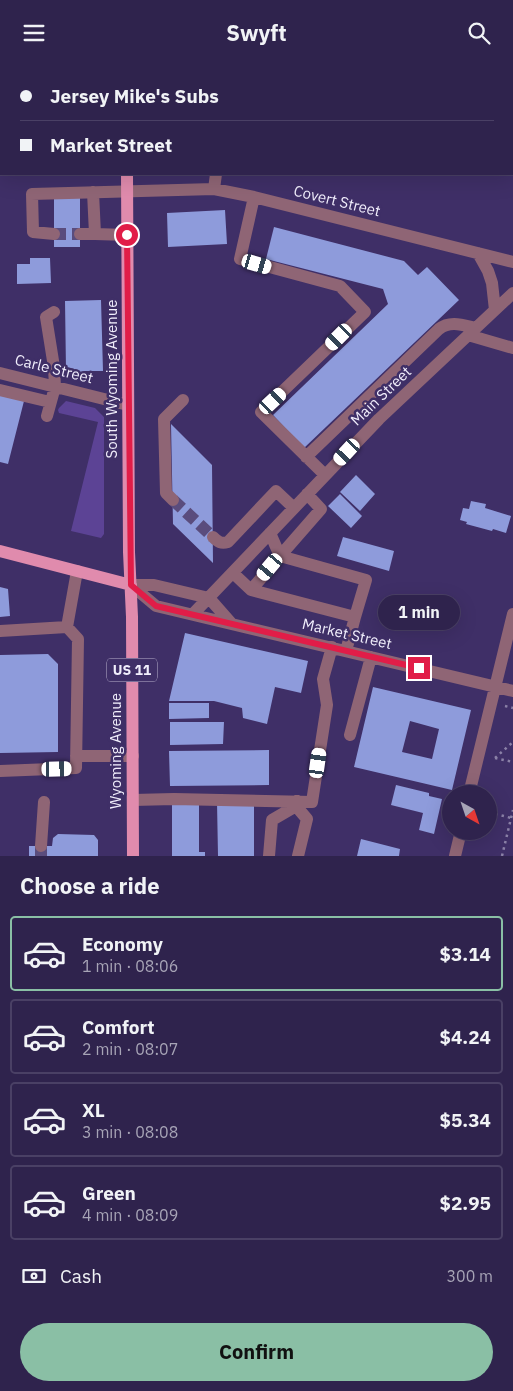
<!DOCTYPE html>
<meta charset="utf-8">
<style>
:root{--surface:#2f234d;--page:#3b2f57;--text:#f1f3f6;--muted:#a7a4b6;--line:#4a4065;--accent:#8abfa5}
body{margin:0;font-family:"IBM Plex Sans",sans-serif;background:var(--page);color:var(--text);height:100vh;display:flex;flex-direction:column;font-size:19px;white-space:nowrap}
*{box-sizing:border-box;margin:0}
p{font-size:16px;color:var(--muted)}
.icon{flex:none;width:28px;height:28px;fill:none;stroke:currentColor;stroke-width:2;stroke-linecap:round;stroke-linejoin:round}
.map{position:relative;height:791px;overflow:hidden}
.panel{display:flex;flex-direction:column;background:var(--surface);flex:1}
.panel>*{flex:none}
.banner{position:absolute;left:0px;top:0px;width:514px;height:110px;box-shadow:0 5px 20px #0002,0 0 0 1px var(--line);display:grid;align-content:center;height:110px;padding:0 20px;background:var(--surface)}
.needle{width:32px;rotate:140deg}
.fabs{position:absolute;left:442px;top:720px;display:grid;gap:10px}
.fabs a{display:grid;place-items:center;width:55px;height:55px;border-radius:50%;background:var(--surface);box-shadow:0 5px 20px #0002,0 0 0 1px var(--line);font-size:25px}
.end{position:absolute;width:22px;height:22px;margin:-11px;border:6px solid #e11d48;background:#fff;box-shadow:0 0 0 2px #fff}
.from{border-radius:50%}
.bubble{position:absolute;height:35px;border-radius:18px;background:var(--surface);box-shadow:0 5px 20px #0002,0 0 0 1px var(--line);font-size:16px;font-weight:800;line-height:35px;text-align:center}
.car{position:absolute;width:15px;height:30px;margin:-15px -8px;border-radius:6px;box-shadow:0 0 4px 1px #0007;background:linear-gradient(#fff 24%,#345 0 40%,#fff 0 76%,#345 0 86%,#fff 0)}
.banner b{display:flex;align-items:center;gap:18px;height:48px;font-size:19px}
.banner b+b{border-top:1px solid var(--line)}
.banner i{width:12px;height:12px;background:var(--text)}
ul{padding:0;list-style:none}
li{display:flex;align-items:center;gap:15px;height:75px;margin:0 10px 8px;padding:0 10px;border:2px solid var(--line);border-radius:5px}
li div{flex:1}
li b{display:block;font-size:19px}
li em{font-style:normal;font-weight:800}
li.on{border-color:var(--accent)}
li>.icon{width:45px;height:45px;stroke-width:1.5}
h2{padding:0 20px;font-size:22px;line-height:60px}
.pay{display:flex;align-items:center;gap:12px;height:55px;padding:0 20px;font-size:19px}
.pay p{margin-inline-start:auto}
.primary-button{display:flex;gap:10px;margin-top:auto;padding:10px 20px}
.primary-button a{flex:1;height:58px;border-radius:30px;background:var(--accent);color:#111;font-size:20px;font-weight:800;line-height:58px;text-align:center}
header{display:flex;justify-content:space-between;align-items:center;height:65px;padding:0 20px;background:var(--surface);font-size:22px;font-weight:800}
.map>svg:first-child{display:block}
.green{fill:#5c4395}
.building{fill:#8e9bdb;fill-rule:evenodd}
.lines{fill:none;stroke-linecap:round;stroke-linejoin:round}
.minor-tunnel{stroke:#5a4c7d;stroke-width:12;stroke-dasharray:12 6;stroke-linecap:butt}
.path{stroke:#8b81a7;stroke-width:2.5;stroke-dasharray:2.5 4;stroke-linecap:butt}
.minor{stroke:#8f6575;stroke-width:12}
.major{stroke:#e08bad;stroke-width:12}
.route{stroke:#e11d48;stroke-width:6}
.labels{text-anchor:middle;stroke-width:5;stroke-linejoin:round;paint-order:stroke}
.shield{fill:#3f2f67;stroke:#bcb5cf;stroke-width:1}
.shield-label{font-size:14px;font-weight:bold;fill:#f1eefc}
.street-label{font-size:15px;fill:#f1eefc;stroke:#3f2f67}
</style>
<header><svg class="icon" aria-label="menu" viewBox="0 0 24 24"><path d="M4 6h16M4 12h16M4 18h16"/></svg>Swyft<svg class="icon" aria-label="search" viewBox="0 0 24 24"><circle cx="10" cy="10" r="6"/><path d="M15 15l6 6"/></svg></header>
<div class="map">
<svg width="513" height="791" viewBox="0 0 513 791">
<rect width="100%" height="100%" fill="#3f2f67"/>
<path class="green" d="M66,336L95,343L104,352V469L101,473L71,466L98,357L59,348L58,345L59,343Z"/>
<path class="building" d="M54,132H80V182H54Z
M225,145L227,179L168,182L167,148Z
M274,162L404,196L418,210L427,202L459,235L304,383L273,350L388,239L383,224L266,194Z
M30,193H50L51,218L17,219V199H30Z
M101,235L103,306H84V311L69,312V306H66L65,236Z
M0,330L24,336L8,399L0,397Z
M171,359L212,400L213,498L173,459Z
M356,410L375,429L360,446L340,427Z
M340,429L362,451L351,463L328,441Z
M471,436L486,439L485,443L511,451L506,468L493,464L492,466L466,459L467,457L460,455L463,443L469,444Z
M343,472L394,486L389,506L337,491Z
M0,522L8,524L10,551L0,552Z
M185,568L308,596L301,628L275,622L267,659L243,653L242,643L214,636H169Z
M48,589L58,599V687L0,688V590Z
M373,622L471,645L452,725L354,702ZM410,656L439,664L432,694L402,687Z
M169,638H209V653L169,654Z
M170,657H224L223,679L170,680Z
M269,685V720L170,721L169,686Z
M396,720L429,728V731L442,734L434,769L419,765L423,748L391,740Z
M254,736V791H218L217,737Z
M172,739H199V787H205V791H172Z
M58,769L94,770L98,775V791H29V781H52L53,773Z
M361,774L400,784L399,791H357Z"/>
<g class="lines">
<path class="minor-tunnel" d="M54,169H80
M173,435L213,472
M41,791V781"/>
<path class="path" d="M505,641L513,643
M495,693L513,677
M495,693L513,697
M489,747L511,753
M502,791L513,745"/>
<path class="minor" d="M252,0L257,1
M91,1L92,0
M313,1V0
M336,1V0
M0,6H1
M0,105H1
M214,124L216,109
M93,127L95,169L127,170
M254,132L240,194L340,221L365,247L261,347L325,410
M54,169L33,167L32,129L214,124L254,132L513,197
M80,169H95
M478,188L488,206L492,218L495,245
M468,270L513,283
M0,308L128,340
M0,325L50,337
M47,351L55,322L54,302L46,252L54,247
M306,392L439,264C450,255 463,260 476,263
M307,429L321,444L280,491L366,515L355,552
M173,435L166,428L164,354L183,335
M213,472C218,477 221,479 228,477L276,426L294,443
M233,508L251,525L280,491L270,468
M131,520L156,541L513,626
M131,520H154L209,533L231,558
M251,525L355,552L346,586
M193,549L379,354L513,228
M67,562L77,506
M0,566L67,562L78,574L76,703L0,706
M350,670L371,592
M76,691H133
M469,729L513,549
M133,735L174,734L312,737L327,640L323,614L332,582
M297,736L296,741L307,754L298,791
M41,781L44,737
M269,791L272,755L296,741
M455,791L461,766"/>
<path class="major" d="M126,0V1
M127,109L129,487L132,552L133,791
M0,486L131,520"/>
</g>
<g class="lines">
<path class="route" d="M127,170L131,520L156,541L419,603"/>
</g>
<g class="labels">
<rect class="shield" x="107" y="593.5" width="50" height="23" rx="4"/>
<g class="shield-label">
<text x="132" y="610">US 11</text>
</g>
<g class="street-label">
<text transform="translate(337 136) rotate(14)" y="5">Covert Street</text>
<text transform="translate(54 304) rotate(14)" y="5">Carle Street</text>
<text transform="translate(112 314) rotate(-90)" y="5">South Wyoming Avenue</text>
<text transform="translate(381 331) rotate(-44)" y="5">Main Street</text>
<text transform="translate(347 569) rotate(13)" y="5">Market Street</text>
<text transform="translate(116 686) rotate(-90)" y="5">Wyoming Avenue</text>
</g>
</g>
</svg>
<div class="fabs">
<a><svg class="needle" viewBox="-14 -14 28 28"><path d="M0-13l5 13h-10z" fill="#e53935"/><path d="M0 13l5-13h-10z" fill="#a7a4b6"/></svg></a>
</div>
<i class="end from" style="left:127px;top:170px"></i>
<i class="end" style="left:419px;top:603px"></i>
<div class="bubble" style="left:378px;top:530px;width:82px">1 min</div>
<i class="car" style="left:257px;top:199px;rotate:106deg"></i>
<i class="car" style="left:339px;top:272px;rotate:225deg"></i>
<i class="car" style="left:273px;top:336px;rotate:47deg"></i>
<i class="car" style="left:347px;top:387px;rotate:223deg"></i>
<i class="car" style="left:270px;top:502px;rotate:220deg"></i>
<i class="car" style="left:318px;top:698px;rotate:8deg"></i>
<i class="car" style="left:57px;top:704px;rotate:89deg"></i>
<div class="banner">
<b><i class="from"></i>Jersey Mike's Subs</b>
<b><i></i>Market Street</b>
</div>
</div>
<section class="panel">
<h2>Choose a ride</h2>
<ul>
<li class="on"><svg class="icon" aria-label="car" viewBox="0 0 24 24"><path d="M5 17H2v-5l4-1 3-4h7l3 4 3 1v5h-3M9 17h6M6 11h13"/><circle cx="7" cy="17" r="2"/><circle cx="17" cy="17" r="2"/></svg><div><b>Economy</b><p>1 min · 08:06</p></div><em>$3.14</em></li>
<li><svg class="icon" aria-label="car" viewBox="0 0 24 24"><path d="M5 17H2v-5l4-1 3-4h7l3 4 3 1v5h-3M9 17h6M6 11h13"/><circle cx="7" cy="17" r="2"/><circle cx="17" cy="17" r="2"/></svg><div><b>Comfort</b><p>2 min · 08:07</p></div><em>$4.24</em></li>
<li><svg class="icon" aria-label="car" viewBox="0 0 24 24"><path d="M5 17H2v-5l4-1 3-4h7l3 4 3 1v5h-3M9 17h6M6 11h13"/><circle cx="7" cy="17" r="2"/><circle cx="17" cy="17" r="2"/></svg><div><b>XL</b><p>3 min · 08:08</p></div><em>$5.34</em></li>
<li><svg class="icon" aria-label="car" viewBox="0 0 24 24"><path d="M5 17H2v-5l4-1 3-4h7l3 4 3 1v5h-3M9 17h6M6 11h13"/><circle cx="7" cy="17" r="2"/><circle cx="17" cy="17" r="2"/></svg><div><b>Green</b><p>4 min · 08:09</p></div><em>$2.95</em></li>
</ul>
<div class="pay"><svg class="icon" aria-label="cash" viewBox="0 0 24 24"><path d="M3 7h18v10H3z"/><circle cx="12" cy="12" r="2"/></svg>Cash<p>300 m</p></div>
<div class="primary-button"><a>Confirm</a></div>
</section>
